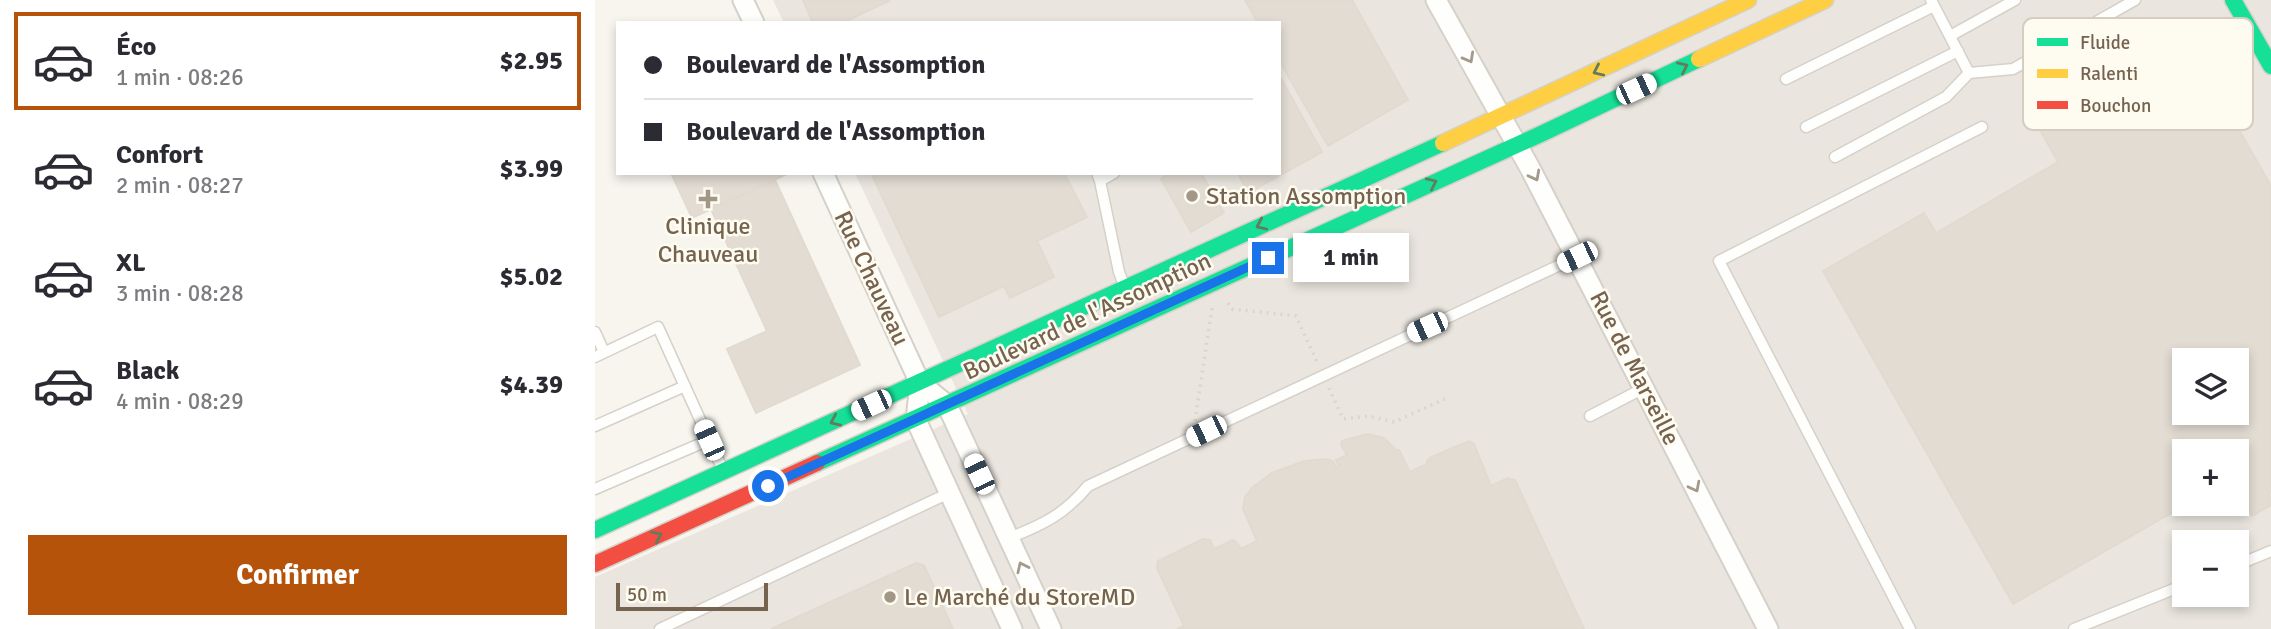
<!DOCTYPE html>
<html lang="fr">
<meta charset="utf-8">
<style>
:root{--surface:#fff;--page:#f7f7f7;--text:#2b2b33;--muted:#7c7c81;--line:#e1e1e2;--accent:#b45309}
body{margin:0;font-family:Signika,sans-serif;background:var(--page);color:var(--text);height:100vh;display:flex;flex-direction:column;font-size:26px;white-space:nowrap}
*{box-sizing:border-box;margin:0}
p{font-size:23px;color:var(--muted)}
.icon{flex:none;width:38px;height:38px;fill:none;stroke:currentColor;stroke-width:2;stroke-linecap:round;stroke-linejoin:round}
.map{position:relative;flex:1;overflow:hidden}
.details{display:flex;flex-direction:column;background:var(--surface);width:595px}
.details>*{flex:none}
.guide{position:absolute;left:21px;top:21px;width:665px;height:154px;border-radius:0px;box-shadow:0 4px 10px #0003;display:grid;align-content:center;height:154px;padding:0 28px;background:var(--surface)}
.fabs{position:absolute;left:1577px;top:348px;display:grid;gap:14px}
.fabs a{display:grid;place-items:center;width:77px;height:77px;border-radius:0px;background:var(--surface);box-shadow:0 4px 10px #0003;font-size:35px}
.scale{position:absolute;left:21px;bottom:18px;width:152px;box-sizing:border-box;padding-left:7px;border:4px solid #75634f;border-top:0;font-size:19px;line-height:24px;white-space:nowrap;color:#75634f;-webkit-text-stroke:5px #fefbf1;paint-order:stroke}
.end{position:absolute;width:32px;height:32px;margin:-16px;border:9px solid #1a73e8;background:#fff;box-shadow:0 0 0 4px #fff}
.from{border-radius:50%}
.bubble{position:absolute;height:49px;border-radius:0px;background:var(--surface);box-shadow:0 4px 10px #0003;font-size:23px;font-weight:700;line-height:49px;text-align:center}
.car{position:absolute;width:21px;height:42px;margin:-21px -10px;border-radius:9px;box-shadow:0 0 5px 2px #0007;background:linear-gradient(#fff 24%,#345 0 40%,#fff 0 76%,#345 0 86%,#fff 0)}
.guide b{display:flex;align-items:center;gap:24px;height:66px;font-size:26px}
.guide b+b{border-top:2px solid var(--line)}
.guide i{width:18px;height:18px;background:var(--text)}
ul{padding:12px 0 0;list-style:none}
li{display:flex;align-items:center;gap:21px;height:98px;margin:0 14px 10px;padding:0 14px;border:4px solid transparent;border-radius:0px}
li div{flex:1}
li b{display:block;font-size:26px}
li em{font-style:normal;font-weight:700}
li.active{border-color:var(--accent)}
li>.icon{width:63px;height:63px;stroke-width:1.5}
.primary-button{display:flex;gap:14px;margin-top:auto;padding:14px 28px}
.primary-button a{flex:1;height:80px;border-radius:0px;background:var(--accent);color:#fff;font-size:28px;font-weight:700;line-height:80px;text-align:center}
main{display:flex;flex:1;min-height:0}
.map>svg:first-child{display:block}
.industrial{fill:#eae6df;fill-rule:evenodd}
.building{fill:#e2dcd3;stroke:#e0dad0;stroke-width:2;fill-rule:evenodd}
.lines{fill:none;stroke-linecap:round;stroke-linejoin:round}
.lane-casing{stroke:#d5d1c9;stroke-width:13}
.street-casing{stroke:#d5d1c9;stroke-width:23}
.fast-casing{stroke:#d5d1c9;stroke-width:19}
.slow-casing{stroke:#d5d1c9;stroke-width:19}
.jam-casing{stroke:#d5d1c9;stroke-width:19}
.path{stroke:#dad5d0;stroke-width:3.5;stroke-dasharray:2 5;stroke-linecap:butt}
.lane{stroke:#fefefc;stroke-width:10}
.street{stroke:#fefefc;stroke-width:19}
.fast{stroke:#16e098;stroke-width:16}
.slow{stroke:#ffcf43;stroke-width:16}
.jam{stroke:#f24e42;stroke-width:16}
.oneway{stroke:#a5998c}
.oneway2{stroke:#627c5e}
.route{stroke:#1a73e8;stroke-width:9}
.poi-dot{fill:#a29687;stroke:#fefbf1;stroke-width:2.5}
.labels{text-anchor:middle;stroke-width:5;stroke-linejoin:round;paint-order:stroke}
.poi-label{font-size:24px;fill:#75634f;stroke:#fefbf1;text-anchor:start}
.street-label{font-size:24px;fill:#75634f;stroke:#fefbf1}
.key{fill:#fefbf1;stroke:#d5cdc0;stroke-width:2}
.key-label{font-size:19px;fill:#75634f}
</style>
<main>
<section class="details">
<ul>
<li class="active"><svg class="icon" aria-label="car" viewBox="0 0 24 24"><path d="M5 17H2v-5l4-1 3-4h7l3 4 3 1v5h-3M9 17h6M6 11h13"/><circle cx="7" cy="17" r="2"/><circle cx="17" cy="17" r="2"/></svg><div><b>Éco</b><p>1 min · 08:26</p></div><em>$2.95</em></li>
<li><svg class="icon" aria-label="car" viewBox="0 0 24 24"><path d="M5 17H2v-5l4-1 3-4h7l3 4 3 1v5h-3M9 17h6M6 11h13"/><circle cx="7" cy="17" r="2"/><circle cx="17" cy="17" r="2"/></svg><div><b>Confort</b><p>2 min · 08:27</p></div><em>$3.99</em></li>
<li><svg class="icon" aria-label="car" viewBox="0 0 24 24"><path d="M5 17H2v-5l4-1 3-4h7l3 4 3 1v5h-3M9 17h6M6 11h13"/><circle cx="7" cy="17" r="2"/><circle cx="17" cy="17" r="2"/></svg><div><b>XL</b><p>3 min · 08:28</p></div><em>$5.02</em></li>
<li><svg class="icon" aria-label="car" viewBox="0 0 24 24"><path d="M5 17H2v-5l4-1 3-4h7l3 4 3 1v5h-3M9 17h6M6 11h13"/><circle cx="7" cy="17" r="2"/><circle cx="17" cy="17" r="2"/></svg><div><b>Black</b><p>4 min · 08:29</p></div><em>$4.39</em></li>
</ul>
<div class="primary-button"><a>Confirmer</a></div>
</section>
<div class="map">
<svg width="1676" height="629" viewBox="0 0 1676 629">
<rect width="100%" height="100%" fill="#f7f5ee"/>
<path class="industrial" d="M178,0H1676V629H0V577L373,414L260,173H684V23H189ZM1589,360H1642V413H1589ZM1589,452H1642V504H1589ZM1589,542H1642V595H1589Z"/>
<path class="building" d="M208,0H293L294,1L247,23H218Z
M650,0H757L813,100L733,146L684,60V23H663Z
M1607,26L1631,68L1614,77L1676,186V492L1674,493L1676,505L1657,516L1642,490V452H1589V504H1592L1418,604L1228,271L1329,213L1341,233L1463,162L1440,121ZM1589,360H1642V413H1589Z
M684,75L727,152L653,193L643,173H684Z
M76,173H191L192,174L97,218Z
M276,173H469L492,217L442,241L459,277L415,298L409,286L344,317Z
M574,173H606L629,213L596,232L566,179Z
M180,180L265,365L161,413L132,349L172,331L116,209Z
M772,434L789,438L801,450H804L815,472L832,464V461L836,457L874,441L879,444L896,486L913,478L920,480L989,629H582L589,626L562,568L563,561L608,539L615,540L619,549L638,540L641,542L646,549L662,541L648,509L650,497L658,487L677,473L709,461L731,459L738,461L741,467L744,466L741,460L752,455L746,445L747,441Z
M321,563L329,565L358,629H176Z"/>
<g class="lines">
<g class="lane-casing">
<path id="lane" d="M1336,0L1374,73L1418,69L1540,0
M1355,36L1420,0
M1191,79L1339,6
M1211,127L1363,51
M1240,157L1351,97L1374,73
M502,173L505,181L524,272L529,285
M505,181L519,173
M0,332L9,352
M0,357L63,327L127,468
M995,416L1049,388
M0,426L90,386
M0,489L114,440
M414,538C447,525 469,515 493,486L982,257
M1642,565L1676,551
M65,629L354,493
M1315,629L1124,261L1387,127
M1479,629L1589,585"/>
</g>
<g class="street-casing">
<path id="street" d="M148,0L159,23
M841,0L936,170L1173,629
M228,173L325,383L352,405L456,629
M325,383L321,420L417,629"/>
</g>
<g class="fast-casing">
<path id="fast" d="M1638,0L1676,66
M222,463L946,134L1104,59
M0,530L848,143"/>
</g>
<g class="slow-casing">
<path id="slow" d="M1104,59L1230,0
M848,143L1153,0"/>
</g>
<g class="jam-casing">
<path id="jam" d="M0,564L222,463"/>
</g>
<path class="path" d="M633,303L637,309L701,316L723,364
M734,388L748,419L773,416L799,422L852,398
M600,421L617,308"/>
<use href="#lane" class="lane"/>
<use href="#street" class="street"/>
<use href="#fast" class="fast"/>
<use href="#slow" class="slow"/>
<use href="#jam" class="jam"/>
</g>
<defs><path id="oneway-chevron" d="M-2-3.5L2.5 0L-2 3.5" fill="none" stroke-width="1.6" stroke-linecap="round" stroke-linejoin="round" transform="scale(1.75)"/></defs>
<g class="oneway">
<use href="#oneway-chevron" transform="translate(874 58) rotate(61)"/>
<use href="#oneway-chevron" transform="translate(940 176) rotate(62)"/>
<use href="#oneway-chevron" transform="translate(1100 487) rotate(63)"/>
<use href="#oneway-chevron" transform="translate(427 567) rotate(-115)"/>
</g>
<g class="oneway2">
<use href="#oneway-chevron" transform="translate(1088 67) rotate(-25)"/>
<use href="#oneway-chevron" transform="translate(1003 71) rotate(155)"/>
<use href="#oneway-chevron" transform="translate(837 183) rotate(-25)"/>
<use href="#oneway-chevron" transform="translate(666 225) rotate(156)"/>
<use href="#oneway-chevron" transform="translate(240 421) rotate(156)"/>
<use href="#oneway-chevron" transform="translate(62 536) rotate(-24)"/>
</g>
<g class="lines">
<path class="route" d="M173,486L673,258"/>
</g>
<g class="poi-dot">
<circle cx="597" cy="196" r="7"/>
<path d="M109.5 188.5h7v7h7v7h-7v7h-7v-7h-7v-7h7z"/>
<circle cx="295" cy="597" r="7"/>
</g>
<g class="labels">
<g class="poi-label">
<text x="611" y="204">Station Assomption</text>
<text x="113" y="234" text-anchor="middle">Clinique<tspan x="113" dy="28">Chauveau</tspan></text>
<text x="309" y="605">Le Marché du StoreMD</text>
</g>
<g class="street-label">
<text transform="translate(277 278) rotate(65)" y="8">Rue Chauveau</text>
<text transform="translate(492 316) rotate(-25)" y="8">Boulevard de l'Assomption</text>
<text transform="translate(1040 368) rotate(63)" y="8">Rue de Marseille</text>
</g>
</g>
<rect x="1428" y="18" width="230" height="112" rx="10" class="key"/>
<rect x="1442" y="38" width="31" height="8" fill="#16e098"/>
<rect x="1442" y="69" width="31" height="9" fill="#ffcf43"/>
<rect x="1442" y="101" width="31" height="8" fill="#f24e42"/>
<g class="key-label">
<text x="1485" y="49">Fluide</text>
<text x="1485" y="80">Ralenti</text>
<text x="1485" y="112">Bouchon</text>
</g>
</svg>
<div class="fabs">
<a><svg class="icon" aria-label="layers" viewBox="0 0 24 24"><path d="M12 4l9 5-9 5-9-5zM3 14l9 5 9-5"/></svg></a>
<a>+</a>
<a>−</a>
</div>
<div class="scale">50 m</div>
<i class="end from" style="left:173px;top:486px"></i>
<i class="end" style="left:673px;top:258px"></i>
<div class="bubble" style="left:698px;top:233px;width:116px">1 min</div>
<i class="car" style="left:1041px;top:89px;rotate:65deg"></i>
<i class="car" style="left:982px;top:257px;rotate:244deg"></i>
<i class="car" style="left:832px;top:327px;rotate:246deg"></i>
<i class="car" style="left:276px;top:405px;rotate:245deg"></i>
<i class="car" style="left:611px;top:431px;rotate:244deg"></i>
<i class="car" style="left:114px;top:440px;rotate:336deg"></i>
<i class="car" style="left:384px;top:474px;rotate:335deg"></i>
<div class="guide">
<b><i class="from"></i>Boulevard de l'Assomption</b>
<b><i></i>Boulevard de l'Assomption</b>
</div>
</div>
</main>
